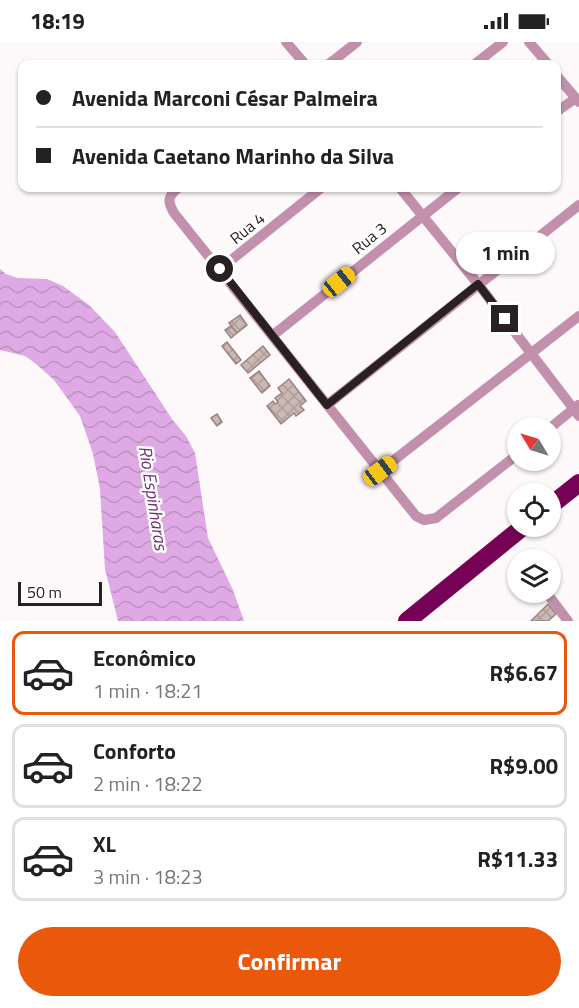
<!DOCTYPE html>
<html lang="pt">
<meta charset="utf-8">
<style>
:root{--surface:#fff;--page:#f6f6f6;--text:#222;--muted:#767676;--line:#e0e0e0;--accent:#ea580c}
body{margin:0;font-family:"Titillium Web",sans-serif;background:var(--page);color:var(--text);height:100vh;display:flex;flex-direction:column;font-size:22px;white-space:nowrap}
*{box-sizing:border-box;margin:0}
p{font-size:20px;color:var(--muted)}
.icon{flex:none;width:33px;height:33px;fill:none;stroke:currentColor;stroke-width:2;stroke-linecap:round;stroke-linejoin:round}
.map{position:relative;height:579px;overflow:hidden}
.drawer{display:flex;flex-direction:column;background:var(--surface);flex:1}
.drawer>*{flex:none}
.banner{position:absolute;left:18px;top:18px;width:543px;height:132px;border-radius:12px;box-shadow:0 2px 4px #0004;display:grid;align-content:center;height:132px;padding:0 18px;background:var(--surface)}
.needle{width:39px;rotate:308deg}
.buttons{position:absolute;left:507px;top:375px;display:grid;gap:12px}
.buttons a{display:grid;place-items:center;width:54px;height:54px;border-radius:50%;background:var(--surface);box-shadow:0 2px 4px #0004;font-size:30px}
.scale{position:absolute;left:18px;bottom:15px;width:84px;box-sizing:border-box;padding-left:6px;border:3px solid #282022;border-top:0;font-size:16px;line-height:21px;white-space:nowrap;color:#282022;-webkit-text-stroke:4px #fff;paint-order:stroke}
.end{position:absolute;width:27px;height:27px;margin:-14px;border:8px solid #282022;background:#fff;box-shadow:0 0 0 3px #fff}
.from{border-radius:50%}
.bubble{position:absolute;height:42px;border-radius:21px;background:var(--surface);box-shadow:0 2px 4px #0004;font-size:20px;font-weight:700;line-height:42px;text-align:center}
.car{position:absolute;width:18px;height:36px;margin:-18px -9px;border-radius:8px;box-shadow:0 0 4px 2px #0007;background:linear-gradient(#f5c518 24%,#345 0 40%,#f5c518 0 76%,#345 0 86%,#f5c518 0)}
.banner b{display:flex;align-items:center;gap:21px;height:57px;font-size:22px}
.banner b+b{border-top:2px solid var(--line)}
.banner i{width:15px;height:15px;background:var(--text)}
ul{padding:10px 0 0;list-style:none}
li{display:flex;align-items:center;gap:18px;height:84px;margin:0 12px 9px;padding:0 6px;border:3px solid var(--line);border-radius:12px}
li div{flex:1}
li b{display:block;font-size:22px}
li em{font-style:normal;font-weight:700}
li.current{border-color:var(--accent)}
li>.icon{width:54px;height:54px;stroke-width:1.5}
.button{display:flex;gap:12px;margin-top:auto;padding:12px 18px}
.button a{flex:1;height:69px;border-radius:36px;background:var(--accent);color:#fff;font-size:24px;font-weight:700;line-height:69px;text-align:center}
.status{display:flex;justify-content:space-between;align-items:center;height:42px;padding:0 30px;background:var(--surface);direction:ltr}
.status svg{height:16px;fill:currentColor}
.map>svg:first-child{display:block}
.water{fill:url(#water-waves)}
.building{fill:url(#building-cross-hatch);stroke:#988583;stroke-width:1.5}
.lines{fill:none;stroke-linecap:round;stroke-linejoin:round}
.street{stroke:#c290ac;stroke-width:10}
.highway{stroke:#750255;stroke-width:18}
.route{stroke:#282022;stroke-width:8}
.labels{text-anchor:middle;stroke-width:5;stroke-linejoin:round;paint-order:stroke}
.street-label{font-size:16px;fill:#282022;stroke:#fff}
.water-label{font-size:18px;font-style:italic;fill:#6f3176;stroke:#fff}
</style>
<div class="status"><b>18:19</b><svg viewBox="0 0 49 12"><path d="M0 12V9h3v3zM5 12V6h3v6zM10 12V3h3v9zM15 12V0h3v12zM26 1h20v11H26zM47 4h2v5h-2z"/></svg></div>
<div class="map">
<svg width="579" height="579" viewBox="0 0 579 579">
<defs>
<pattern id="water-waves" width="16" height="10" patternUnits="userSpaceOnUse" patternTransform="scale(1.5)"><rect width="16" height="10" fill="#dea9e4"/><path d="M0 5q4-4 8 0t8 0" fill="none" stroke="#be91c3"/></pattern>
<pattern id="building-cross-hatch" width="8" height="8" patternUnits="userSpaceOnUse" patternTransform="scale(1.5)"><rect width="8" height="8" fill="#cbb7b4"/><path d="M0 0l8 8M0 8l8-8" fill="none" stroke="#ae9d9a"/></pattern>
</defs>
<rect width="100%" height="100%" fill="#fdf8f9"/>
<path class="water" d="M0,227L6,232L17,236L47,237L63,244L89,263L115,290L172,377L186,394L195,411L208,496L233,548L244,579H118L105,527L100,447L93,412L80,374L54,338L35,321L25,314L0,308Z"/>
<path class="building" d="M240,273L247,283L237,291L229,281Z
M231,284L237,291L231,296L225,288Z
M227,300L241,318L236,322L222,304Z
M263,304L270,313L248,331L241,323Z
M259,329L270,344L262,351L250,336Z
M289,337L306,359L300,364L304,368L296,374L294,371L281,382L267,364L273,359L275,362L278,360L275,356L282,351L278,346Z
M217,372L222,380L217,384L211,376Z
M548,562L556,572L548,579H531Z"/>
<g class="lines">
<path class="street" d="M286,0L305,22
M529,0L548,22
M329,22L357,0
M475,22L503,0
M556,33L579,60
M556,70L576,56
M178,146C168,154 167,159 174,171L416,474L424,478L436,476L518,412
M400,146L478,242L579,374
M220,227L321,146
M272,294L458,146
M327,363L579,163
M550,386L578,363
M380,429L579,274
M546,550L568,579"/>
<path class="highway" d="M550,464L579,441
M407,579L524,484"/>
</g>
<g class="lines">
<path class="route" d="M220,227L327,363L478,242L505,277"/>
</g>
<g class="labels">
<g class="street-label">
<text transform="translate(247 186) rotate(-39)" y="6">Rua 4</text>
<text transform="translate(369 196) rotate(-39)" y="6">Rua 3</text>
</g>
<g class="water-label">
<text transform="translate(153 456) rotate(81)" y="6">Rio Espinharas</text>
</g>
</g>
</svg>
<div class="buttons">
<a><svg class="needle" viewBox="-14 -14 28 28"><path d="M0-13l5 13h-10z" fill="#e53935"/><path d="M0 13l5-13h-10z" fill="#767676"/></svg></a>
<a><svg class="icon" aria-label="locate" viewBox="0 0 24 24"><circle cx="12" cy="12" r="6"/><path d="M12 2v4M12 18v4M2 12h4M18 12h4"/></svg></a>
<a><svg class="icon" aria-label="layers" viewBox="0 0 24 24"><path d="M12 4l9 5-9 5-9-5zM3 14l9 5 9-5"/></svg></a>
</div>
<div class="scale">50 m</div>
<i class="end from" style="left:220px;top:227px"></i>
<i class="end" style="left:505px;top:277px"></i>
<div class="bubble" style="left:456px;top:190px;width:99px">1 min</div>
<i class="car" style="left:339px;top:240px;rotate:51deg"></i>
<i class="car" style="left:380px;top:429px;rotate:53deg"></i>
<div class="banner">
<b><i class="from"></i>Avenida Marconi César Palmeira</b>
<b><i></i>Avenida Caetano Marinho da Silva</b>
</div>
</div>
<section class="drawer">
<ul>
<li class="current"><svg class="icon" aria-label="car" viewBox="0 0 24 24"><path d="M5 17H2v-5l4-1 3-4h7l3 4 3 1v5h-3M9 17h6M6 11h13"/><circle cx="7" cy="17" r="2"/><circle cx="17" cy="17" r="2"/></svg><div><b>Econômico</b><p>1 min · 18:21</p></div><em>R$6.67</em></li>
<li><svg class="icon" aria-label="car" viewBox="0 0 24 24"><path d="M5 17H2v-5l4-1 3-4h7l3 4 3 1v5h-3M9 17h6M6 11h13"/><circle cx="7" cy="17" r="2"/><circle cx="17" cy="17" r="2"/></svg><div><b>Conforto</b><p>2 min · 18:22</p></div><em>R$9.00</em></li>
<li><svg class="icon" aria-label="car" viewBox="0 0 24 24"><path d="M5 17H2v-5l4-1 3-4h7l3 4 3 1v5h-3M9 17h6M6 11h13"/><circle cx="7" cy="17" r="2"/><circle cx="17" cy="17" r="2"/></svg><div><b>XL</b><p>3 min · 18:23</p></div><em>R$11.33</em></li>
</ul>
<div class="button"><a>Confirmar</a></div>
</section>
